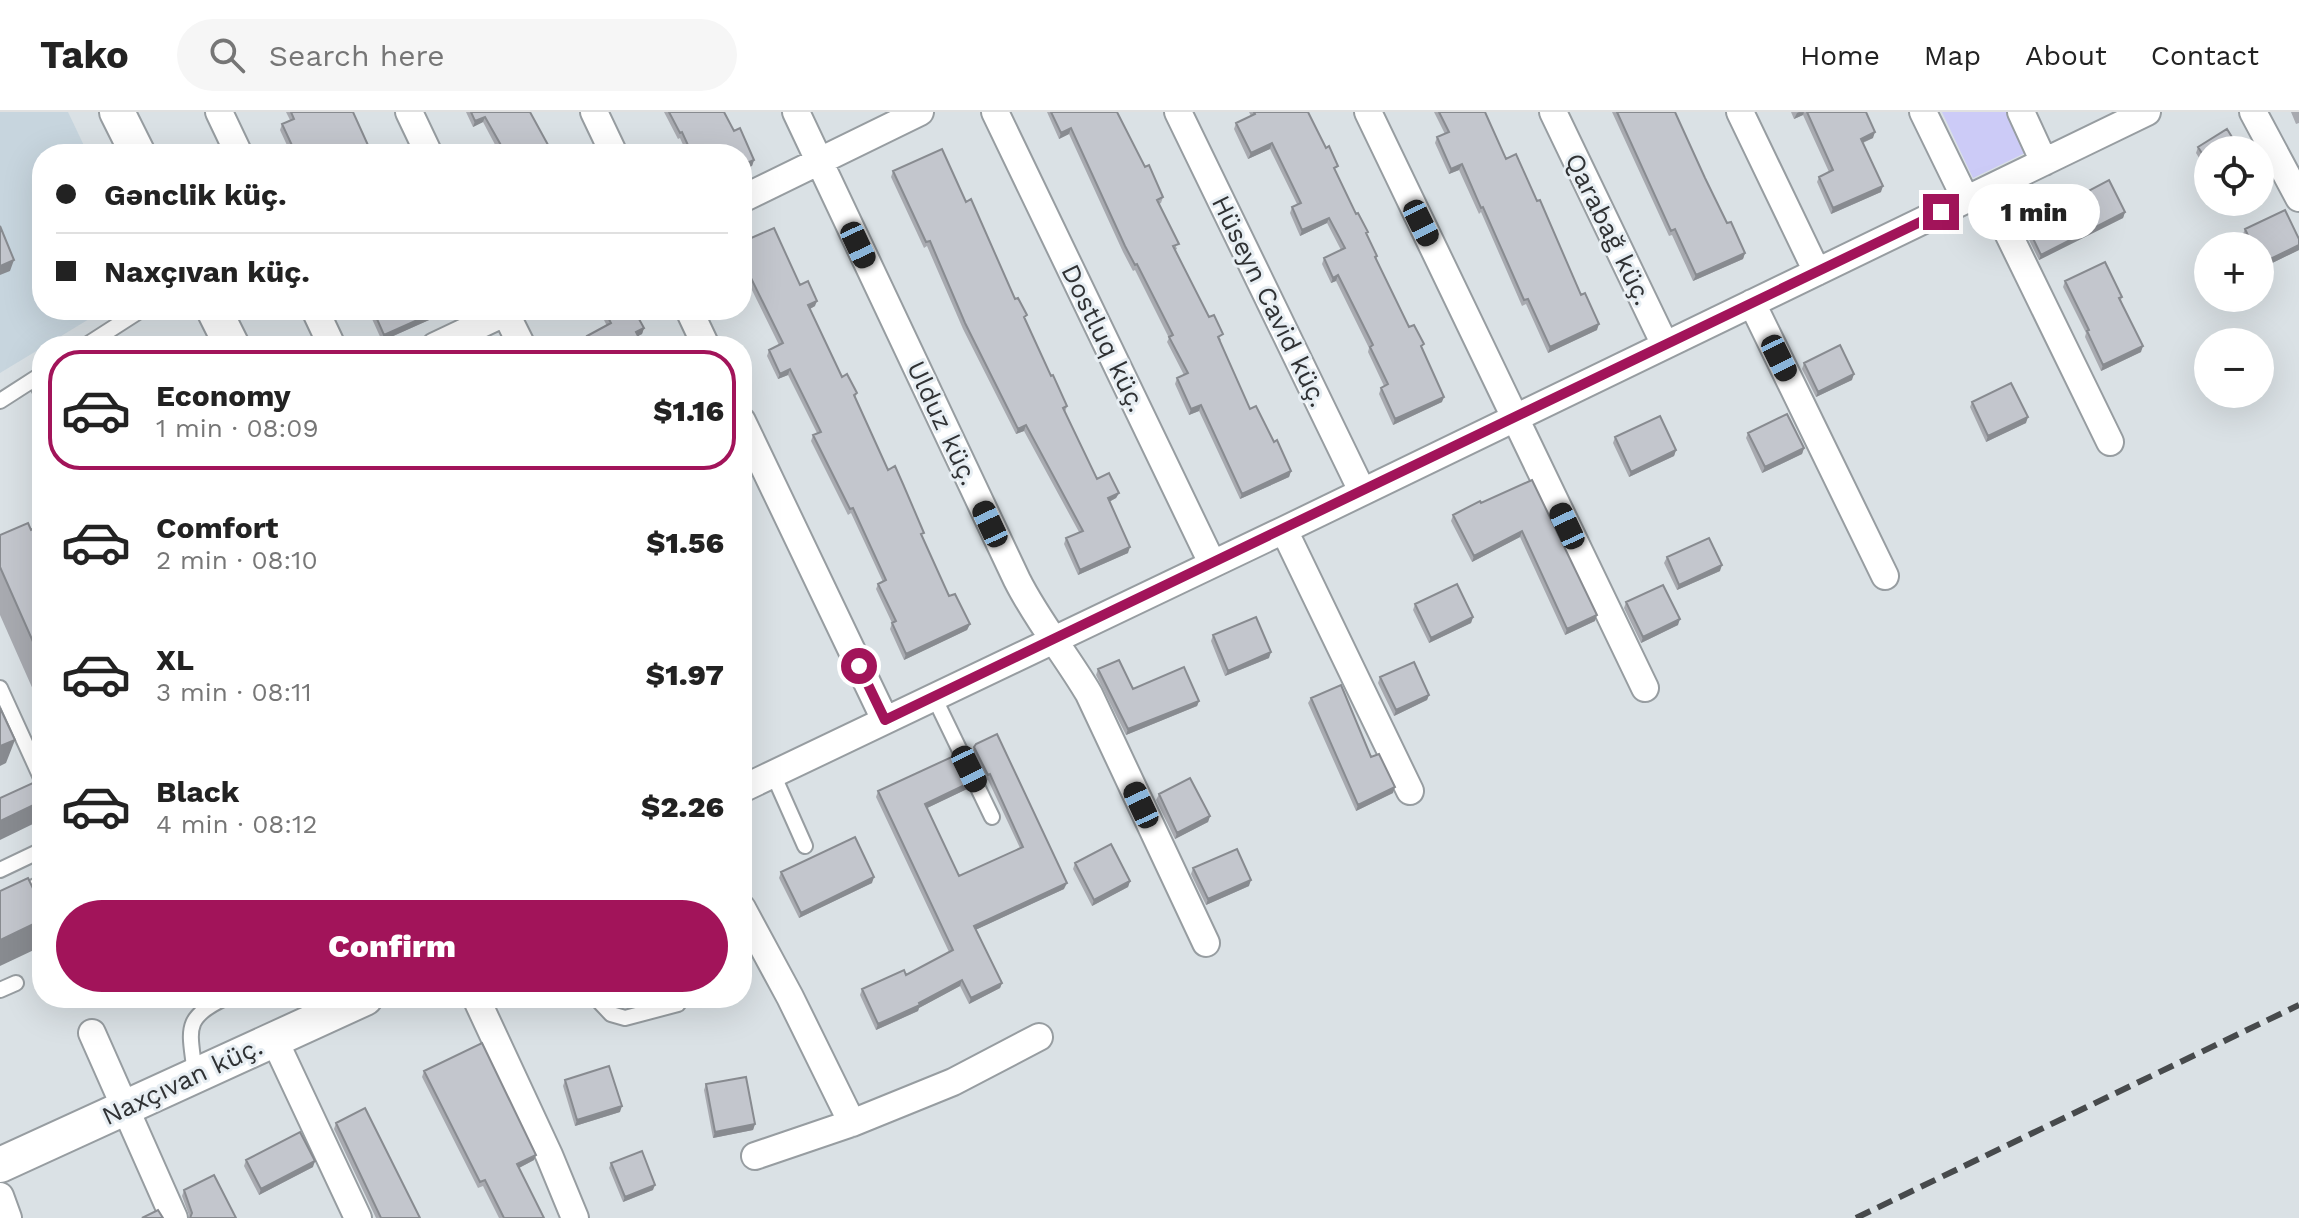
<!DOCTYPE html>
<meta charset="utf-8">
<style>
:root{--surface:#fff;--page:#f6f6f6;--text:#222;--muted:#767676;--line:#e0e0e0;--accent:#a2145a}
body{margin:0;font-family:"Work Sans",sans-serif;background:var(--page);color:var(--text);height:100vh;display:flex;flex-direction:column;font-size:30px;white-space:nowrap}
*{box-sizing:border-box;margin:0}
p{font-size:26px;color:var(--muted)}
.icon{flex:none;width:44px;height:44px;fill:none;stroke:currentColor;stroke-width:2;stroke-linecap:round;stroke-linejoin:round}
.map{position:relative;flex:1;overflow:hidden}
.side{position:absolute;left:32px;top:224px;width:720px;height:672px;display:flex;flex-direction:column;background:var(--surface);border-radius:32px;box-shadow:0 8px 32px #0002}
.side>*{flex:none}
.banner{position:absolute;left:32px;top:32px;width:720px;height:176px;border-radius:32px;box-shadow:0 8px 32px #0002;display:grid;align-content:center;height:176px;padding:0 24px;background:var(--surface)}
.tools{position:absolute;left:2194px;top:24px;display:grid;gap:16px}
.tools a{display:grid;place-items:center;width:80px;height:80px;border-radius:50%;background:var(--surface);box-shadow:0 8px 32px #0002;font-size:40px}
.end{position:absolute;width:36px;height:36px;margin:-18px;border:10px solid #a2145a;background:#fff;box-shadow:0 0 0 4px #fff}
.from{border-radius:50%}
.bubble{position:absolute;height:56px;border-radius:28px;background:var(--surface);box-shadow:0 8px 32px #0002;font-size:26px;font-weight:800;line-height:56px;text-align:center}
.car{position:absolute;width:24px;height:48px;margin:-24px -12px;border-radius:10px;box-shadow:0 0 6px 2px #0007;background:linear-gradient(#222 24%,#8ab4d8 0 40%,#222 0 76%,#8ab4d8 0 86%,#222 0)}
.banner b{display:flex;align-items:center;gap:28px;height:76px;font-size:30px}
.banner b+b{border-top:2px solid var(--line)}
.banner i{width:20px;height:20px;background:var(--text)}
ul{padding:14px 0 0;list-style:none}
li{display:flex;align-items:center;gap:24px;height:120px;margin:0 16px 12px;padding:0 8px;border:4px solid transparent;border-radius:32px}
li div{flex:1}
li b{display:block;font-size:30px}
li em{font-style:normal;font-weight:800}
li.current{border-color:var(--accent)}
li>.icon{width:72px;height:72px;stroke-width:1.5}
.button{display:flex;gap:16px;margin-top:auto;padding:16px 24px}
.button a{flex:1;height:92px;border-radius:48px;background:var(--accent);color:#fff;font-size:32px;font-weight:800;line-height:92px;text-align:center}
header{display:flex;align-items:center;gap:48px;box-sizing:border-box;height:112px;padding:0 40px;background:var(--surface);border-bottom:2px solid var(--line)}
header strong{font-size:38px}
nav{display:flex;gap:44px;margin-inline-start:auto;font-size:28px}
.search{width:560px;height:72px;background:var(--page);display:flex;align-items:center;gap:20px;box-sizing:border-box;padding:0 28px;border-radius:44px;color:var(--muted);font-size:30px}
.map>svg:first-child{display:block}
.built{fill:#c7d5de}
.green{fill:#cccbf7}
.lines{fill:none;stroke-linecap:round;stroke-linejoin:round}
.service-casing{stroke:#979da1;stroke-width:18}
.minor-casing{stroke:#979da1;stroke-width:30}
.tertiary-casing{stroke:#979da1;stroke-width:38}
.service{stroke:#fff;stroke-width:14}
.minor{stroke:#fff;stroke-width:26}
.tertiary{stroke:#fff;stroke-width:34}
.rail{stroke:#474a4c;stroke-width:6;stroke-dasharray:16 8;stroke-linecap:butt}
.wall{fill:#a8aab0}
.shaded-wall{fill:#888b90}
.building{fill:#c3c6cd;stroke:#888b90;stroke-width:2}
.route{stroke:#a2145a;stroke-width:10}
.labels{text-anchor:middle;stroke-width:6;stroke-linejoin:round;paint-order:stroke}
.street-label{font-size:26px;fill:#303234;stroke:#e7eef3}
</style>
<header>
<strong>Tako</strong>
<div class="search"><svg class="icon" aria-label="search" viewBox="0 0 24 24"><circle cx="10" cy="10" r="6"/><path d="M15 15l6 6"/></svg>Search here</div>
<nav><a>Home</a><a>Map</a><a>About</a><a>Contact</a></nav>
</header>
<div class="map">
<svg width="2299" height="1106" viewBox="0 0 2299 1106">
<rect width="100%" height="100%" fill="#dae1e5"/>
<path class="built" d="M0,0H68L88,42H42V198H104L0,261Z"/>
<path class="green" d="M1942,0H2006L2025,41L1973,66Z"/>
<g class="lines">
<g class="service-casing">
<path id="service" d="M85,234L141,198
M38,274L42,282
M0,289L42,262
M0,576L42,668
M934,585L992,705
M773,662L805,734
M0,758L42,738
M0,791L42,771
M0,878L16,871
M596,886L611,902L625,906L678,892
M195,964C191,920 180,907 225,886"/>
</g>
<g class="minor-casing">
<path id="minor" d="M219,0L239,42
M409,0L429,42
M594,0L614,42
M796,0L1017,468C1037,508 1066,543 1089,582L1206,831
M995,0L1212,451
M1178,0L1362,379
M1368,0L1645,576
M1553,0L1665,233
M1740,0L1817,160
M1923,0L1966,88
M2021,0L2044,50
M2253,0L2299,86
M1987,78L2110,330
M742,87L920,0
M1752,191L1885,464
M315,198L332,234
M504,198L522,234
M689,198L706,234
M435,234L511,198
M742,309L885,608
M1284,418L1410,679
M742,677L1284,418L2147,0
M742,796L790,885L852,1011
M476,886L549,1043L575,1106
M92,921L174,1106
M274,927L358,1106
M755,1044L852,1011L953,970L1039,925
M0,1084L8,1106"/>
</g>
<g class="tertiary-casing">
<path id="tertiary" d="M117,0L138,42
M214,198L232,234
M0,1053L365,886"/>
</g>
<use href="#service" class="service"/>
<use href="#minor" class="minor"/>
<use href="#tertiary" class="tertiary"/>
<path class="rail" d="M1856,1106L2299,893"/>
</g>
<path class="wall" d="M286,0H353L372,42H291L280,18L282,12L290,8Z
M466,0H530L553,42H500L483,10L473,15Z
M664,0H724L734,19L754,48L752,54L742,42H687L680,26L678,27Z
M1047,0H1117L1145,55L1163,85L1161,91L1159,92L1177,137L1175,138L1221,228L1220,229L1250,297L1274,330L1291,359L1289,365L1240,387L1199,299L1189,303L1175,272L1177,266L1184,263L1167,230L1169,226L1135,158L1133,159L1123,140L1069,22L1059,27Z
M1249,0H1308L1356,102L1377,144L1376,148L1409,215L1422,236L1442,290L1393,313L1379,282L1381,276L1384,274L1368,240L1369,236L1336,169L1331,171L1322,152L1324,146L1341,138L1327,111L1300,124L1290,101L1292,95L1297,92L1270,37L1248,47L1234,17L1236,11L1251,4Z
M1434,0H1485L1506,47L1597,218L1548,241L1526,192L1522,194L1481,100L1479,102L1459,58L1449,62L1435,31L1437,25L1445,22Z
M1612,0H1675L1705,66L1727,111L1745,141L1743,147L1693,169L1672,123L1669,124Z
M1791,0H1866L1873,26L1863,31L1881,80L1831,102L1817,70L1819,65L1829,60L1803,3L1794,7Z
M2291,0H2299V11L2296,12Z
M2198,35L2208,38V60L2196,41Z
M893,59L966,90L1025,207L1051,264L1067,294L1065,300L1097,367L1119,381L1116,386L1109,390L1128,441L1078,463L1064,432L1066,426L1079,420L1024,319L1016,322L963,217L927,134L924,136L891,65Z
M2125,100L2123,106L2039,148L2024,118L2026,112Z
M2245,117L2299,127V138L2260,157V134H2248L2243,122Z
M742,130L800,173L815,194L810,197L842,265L857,281L855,286L888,358L922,426L949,484L970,512L967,518L904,548L890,517L892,511L876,477L878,472L883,470L851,401L848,403L811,329L813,323L817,321L788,263L778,267L767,244L769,238L779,233L748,170Z
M2065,169L2122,185L2121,188L2141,240L2101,259L2085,225L2086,221L2063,175Z
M368,198H448L447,200L382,229Z
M599,198H634L644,216L642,222L638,224L643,234H587L585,230L587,224L607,214Z
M1804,251L1852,268L1816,285L1802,257Z
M1972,290L2026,311L1986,330L1970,295Z
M1748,321L1804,336L1802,342L1762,361L1746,326Z
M1615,325L1676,338L1674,344L1629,365L1613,331Z
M1532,368L1595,509L1565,523L1520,425L1472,450L1451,409L1453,403Z
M42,413V598L0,503V423L31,418Z
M1667,445L1720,459L1677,478L1664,451Z
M1626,490L1678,513L1641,531L1624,496Z
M1415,492L1473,505L1471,511L1429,531L1413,498Z
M1213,523L1269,546L1225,564L1211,529Z
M1098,557L1133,577L1199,589L1197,594L1126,623L1096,563Z
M1380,565L1429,583L1427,588L1394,604L1378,571Z
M1311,586L1371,645L1393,681L1356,699L1308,591Z
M976,632L1064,777L975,818L1002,871L1000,876L969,892L960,874L919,896L918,899L876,918L860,883L862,877L906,863L949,840L876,685L878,679L967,677L927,696L959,764L1020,736L988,668L986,669L972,640Z
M1159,682L1210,704L1208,710L1175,727L1156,688Z
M1075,751L1130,769L1128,775L1092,794L1073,757Z
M1193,756L1249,774L1206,793L1191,762Z
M781,760L872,771L799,806L779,766Z
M424,959L534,1048L519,1056L544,1106H499L483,1074L478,1076L422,965Z
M565,968L620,1000L575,1014L563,974Z
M706,972L755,1012L753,1018L713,1026L704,978Z
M336,1011L420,1106H376L334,1017Z
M246,1048L313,1055L259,1083L244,1054Z
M611,1051L653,1078L623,1090L609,1056Z
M184,1078L236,1106H190L182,1084Z"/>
<path class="shaded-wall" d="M1799,0H1804L1803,3L1794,7L1797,1Z
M485,5L483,10L473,15L475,9Z
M1071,16L1069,22L1059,27L1061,21Z
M1875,20L1873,26L1859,32L1861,27Z
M1272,31L1270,37L1248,47L1251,41Z
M754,48L752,54L742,58V53Z
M1462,52L1459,58L1449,62L1451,57Z
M1883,74L1881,80L1831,102L1833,96Z
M2125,100L2123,106L2039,148L2041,143Z
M1329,106L1327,111L1300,124L1302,118Z
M2299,133V138L2260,157L2262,151Z
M1745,141L1743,147L1693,169L1696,163Z
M14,148L10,159L0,163V154Z
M1338,163L1336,169L1331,171L1333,166Z
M750,164L748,170L742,172V167Z
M817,189L815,194L806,199L808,193Z
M440,198H448L447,200L382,229L384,223Z
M1599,212L1597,218L1548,241L1550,235Z
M644,216L642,222L634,226L636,220Z
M2143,234L2141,240L2101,259L2103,253Z
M790,257L788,263L778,267L780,262Z
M1854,262L1852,268L1816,285L1818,280Z
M1444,285L1442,290L1393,313L1395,307Z
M1201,293L1199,299L1189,303L1191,297Z
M2028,305L2026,311L1986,330L1988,324Z
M1026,313L1024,319L1016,322L1018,317Z
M1804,336L1802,342L1762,361L1765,355Z
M1676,338L1674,344L1629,365L1631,360Z
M1291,359L1289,365L1240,387L1242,382Z
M1119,381L1116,386L1105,392L1108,386Z
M1522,419L1520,425L1472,450L1474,444Z
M1130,435L1128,441L1078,463L1080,458Z
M1722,453L1720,459L1677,478L1679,473Z
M1597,503L1595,509L1565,523L1567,517Z
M1473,505L1471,511L1429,531L1431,526Z
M1680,507L1678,513L1641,531L1643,525Z
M970,512L967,518L904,548L906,542Z
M1271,540L1269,546L1225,564L1228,559Z
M1429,583L1427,588L1394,604L1396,598Z
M1199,589L1197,594L1126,623L1128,617Z
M15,628L6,651L0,654V634Z
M969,671L967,677L923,698L925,692Z
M1395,675L1393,681L1356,699L1358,693Z
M42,689L35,711L0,728V709Z
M1210,704L1208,710L1175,727L1177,721Z
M874,765L872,771L799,806L801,801Z
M1251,768L1249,774L1206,793L1208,787Z
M1130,769L1128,775L1092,794L1094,788Z
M1067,771L1064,777L971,820L974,814Z
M42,808V820L36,837L0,854V828Z
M962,868L960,874L919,896L918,899L876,918L878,912Z
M1002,871L1000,876L969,892L971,886Z
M622,994L620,1000L575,1014L577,1008Z
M755,1012L753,1018L713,1026L715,1020Z
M536,1043L534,1048L515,1058L517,1052Z
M315,1049L313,1055L259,1083L261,1077Z
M655,1073L653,1078L623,1090L625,1085Z"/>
<path class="building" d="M291,0H353L372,42H310L307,37L296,42L282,12L294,7Z
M471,0H530L553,42H506L485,5L475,9Z
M669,0H724L734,19L740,16L754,48L742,53V42H692L682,20L680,21Z
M1051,0H1117L1145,55L1149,53L1163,85L1157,88L1179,132L1173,134L1209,205L1214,203L1223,222L1218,225L1250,297L1256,294L1274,330L1277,328L1291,359L1242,382L1201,293L1191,297L1177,266L1188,261L1169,225L1173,223L1137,152L1135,153L1125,134L1071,16L1061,21Z
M1254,0H1308L1326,36L1329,34L1338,54L1334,56L1356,102L1358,101L1368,120L1366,121L1377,144L1375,145L1409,215L1414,213L1424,232L1421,234L1444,285L1395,307L1381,276L1388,272L1370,235L1373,233L1338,163L1333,166L1324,146L1345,136L1329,106L1302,118L1292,95L1301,91L1272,31L1251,41L1236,11L1255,2Z
M1439,0H1485L1506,47L1516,42L1537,89L1540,88L1581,183L1585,181L1599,212L1550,235L1528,187L1524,188L1483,95L1481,96L1462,52L1451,57L1437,25L1449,20Z
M1617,0H1675L1705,66L1727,111L1731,110L1745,141L1696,163L1675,117L1671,119Z
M1807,0H1866L1875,20L1861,27L1883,74L1833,96L1819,65L1833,58Z
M2227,17L2240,38H2208V51L2198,35Z
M942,37L966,90L971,87L1015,187L1018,186L1027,203L1024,205L1051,264L1053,263L1067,294L1063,296L1097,367L1109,361L1119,381L1108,386L1130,435L1080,458L1066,426L1083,419L1026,313L1018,317L965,211L930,129L926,130L893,59Z
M2109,68L2125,100L2041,143L2026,112Z
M2285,98L2299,127V133L2262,151L2260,148V134H2253L2245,117Z
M0,114L14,148L0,154Z
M774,116L800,173L808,169L817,189L808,193L842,265L847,262L857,281L854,283L888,358L895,354L903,372L924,421L921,422L949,484L955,482L970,512L906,542L892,511L896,509L878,472L886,468L853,396L850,397L813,323L821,320L790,257L780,262L769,238L783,231L750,164L742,167V130Z
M2105,150L2122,185L2119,186L2143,234L2103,253L2087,219L2089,218L2065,169Z
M373,198H440L384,223Z
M604,198H634L644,216L636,220L643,234H592L587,224L611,211Z
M1840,233L1854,262L1818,280L1804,251Z
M2011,271L2028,305L1988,324L1972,290Z
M1787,302L1804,336L1765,355L1748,321Z
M1660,304L1676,338L1631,360L1615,325Z
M1532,368L1597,503L1567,517L1522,419L1474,444L1453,403L1480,389L1481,391Z
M28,411L31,418L42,413V550L0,455V423Z
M1709,426L1722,453L1679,473L1667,445Z
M1457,472L1473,505L1431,526L1415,492Z
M1663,473L1680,507L1643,525L1626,490Z
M1256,505L1271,540L1228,559L1213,523Z
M1119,548L1133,577L1184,555L1199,589L1128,617L1098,557Z
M1414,550L1429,583L1396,598L1380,565Z
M1341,573L1371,645L1379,642L1395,675L1358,693L1311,586Z
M0,596L15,628L0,634Z
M997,622L1067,771L974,814L1002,871L971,886L962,868L919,891L920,893L878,912L862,877L904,858L906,863L953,838L878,679L956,643L969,671L925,692L959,764L1023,735L990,662L988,663L974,635L976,632Z
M1190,666L1210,704L1177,721L1159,682Z
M35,670L42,685V689L0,709V686Z
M855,725L874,765L801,801L781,760Z
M1111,732L1130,769L1094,788L1075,751Z
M1237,737L1251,768L1208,787L1193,756Z
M28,766L42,795V808L0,828V779Z
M482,931L536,1043L517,1052L544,1106H504L485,1068L480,1070L424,959Z
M609,954L622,994L577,1008L565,968Z
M746,965L755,1012L715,1020L706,972Z
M365,996L420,1106H381L336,1011Z
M300,1020L315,1049L261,1077L246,1048Z
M642,1039L655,1073L625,1085L611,1051Z
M214,1063L236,1106H190L192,1101L184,1078Z
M158,1098L163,1106H142Z"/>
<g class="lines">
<path class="route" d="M859,554L885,608L1941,100"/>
</g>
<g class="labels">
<g class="street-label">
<text transform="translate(1609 117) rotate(64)" y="9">Qarabağ küç.</text>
<text transform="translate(1270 189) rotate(64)" y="9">Hüseyn Cavid küç.</text>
<text transform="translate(1104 226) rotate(64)" y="9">Dostluq küç.</text>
<text transform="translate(943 311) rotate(65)" y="9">Ulduz küç.</text>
<text transform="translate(182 969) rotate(-25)" y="9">Naxçıvan küç.</text>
</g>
</g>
</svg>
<div class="tools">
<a><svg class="icon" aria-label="locate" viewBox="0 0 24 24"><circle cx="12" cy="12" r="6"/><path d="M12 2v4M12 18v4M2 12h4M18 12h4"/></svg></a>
<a>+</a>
<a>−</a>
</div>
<i class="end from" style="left:859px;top:554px"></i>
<i class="end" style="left:1941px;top:100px"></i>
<div class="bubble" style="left:1968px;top:72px;width:132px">1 min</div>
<i class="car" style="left:1421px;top:111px;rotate:154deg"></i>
<i class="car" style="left:858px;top:133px;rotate:155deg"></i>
<i class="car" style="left:1779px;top:246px;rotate:154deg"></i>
<i class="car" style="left:990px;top:412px;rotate:335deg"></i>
<i class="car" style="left:1567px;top:414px;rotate:335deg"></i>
<i class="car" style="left:969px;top:657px;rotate:154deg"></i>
<i class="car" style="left:1141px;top:693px;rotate:335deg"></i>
<div class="banner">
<b><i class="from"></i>Gənclik küç.</b>
<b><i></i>Naxçıvan küç.</b>
</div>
<section class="side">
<ul>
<li class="current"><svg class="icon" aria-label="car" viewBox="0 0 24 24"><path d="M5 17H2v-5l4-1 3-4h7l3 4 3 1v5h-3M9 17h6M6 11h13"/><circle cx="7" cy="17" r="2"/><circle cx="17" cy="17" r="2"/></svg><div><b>Economy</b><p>1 min · 08:09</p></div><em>$1.16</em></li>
<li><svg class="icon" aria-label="car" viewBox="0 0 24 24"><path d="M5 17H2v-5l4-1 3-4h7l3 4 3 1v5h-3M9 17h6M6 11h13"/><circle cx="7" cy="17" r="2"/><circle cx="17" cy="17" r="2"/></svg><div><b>Comfort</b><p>2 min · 08:10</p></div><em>$1.56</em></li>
<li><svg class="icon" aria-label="car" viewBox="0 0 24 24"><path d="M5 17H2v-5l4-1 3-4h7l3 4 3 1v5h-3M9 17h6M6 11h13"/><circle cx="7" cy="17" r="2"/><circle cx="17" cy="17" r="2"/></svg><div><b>XL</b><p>3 min · 08:11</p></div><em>$1.97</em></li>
<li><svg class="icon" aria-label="car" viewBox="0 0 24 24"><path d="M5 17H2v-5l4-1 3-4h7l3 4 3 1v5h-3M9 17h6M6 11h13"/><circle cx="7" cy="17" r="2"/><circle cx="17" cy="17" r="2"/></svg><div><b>Black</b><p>4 min · 08:12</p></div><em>$2.26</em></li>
</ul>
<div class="button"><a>Confirm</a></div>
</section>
</div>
